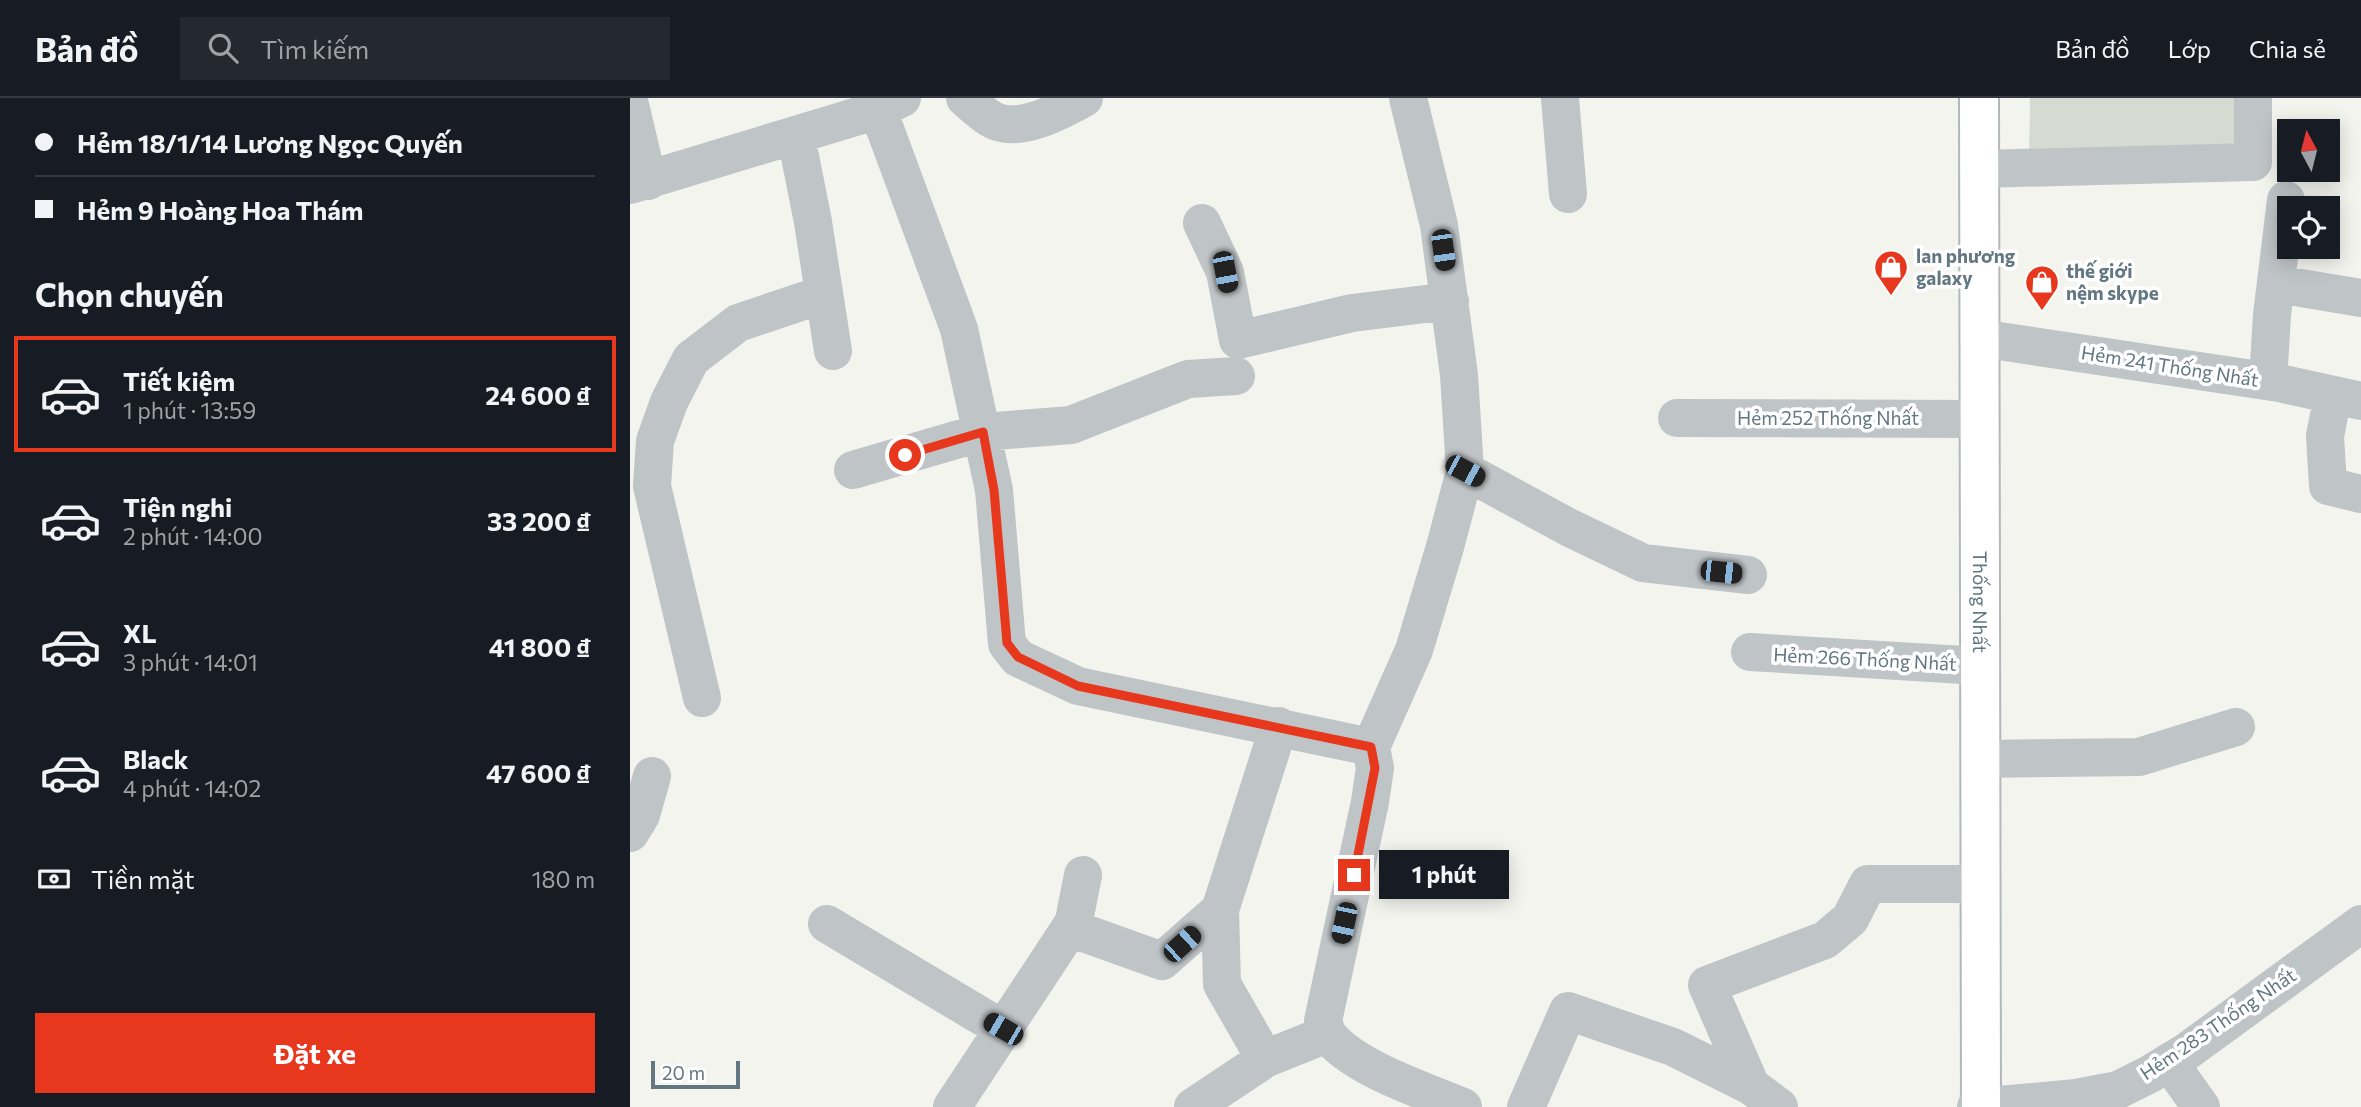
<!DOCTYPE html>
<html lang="vi">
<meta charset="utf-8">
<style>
:root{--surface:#171b24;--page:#242831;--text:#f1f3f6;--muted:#9ea1a6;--line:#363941;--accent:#e7371d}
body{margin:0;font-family:Commissioner,sans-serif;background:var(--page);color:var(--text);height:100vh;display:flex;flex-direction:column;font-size:26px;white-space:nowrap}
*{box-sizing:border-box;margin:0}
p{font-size:23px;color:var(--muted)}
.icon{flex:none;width:38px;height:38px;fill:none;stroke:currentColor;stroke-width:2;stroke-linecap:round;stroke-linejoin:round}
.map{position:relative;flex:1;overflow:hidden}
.drawer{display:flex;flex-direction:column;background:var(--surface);width:630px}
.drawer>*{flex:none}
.hud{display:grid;align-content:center;height:154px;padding:0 35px;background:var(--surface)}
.needle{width:46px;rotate:353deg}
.fabs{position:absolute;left:1647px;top:21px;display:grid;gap:14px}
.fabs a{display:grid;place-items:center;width:63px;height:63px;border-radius:0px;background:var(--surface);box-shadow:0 4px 18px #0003;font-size:35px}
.scale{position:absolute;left:21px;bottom:18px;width:89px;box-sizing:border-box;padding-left:7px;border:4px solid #627781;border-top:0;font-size:19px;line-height:24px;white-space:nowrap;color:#627781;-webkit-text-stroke:5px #fff;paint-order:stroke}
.end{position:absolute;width:32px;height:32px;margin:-16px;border:9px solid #e7371d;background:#fff;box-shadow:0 0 0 4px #fff}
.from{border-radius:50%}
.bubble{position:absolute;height:49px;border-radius:0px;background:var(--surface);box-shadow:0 4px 18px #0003;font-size:23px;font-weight:700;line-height:49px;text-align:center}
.car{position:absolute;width:21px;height:42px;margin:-21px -10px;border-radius:9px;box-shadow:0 0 5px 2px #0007;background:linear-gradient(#222 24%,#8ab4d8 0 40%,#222 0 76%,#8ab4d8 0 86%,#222 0)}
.hud b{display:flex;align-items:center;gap:24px;height:66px;font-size:26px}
.hud b+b{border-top:2px solid var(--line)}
.hud i{width:18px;height:18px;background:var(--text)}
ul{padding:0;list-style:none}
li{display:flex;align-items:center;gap:21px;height:116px;margin:0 14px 10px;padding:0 21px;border:4px solid transparent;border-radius:0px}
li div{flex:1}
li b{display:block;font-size:26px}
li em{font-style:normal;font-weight:700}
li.current{border-color:var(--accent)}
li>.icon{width:63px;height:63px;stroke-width:1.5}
h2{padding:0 35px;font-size:32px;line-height:84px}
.pay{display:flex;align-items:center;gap:18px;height:77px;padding:0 35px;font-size:26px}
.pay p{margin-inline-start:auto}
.action{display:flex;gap:14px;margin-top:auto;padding:14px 35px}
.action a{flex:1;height:80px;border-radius:0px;background:var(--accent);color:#fff;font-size:28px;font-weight:700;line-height:80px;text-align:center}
header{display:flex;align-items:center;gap:42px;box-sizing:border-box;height:98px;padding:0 35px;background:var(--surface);border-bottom:2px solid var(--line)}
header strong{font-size:33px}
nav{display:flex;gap:38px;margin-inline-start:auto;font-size:24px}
.search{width:490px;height:63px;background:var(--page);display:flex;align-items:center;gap:18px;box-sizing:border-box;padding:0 24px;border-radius:0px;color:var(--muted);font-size:26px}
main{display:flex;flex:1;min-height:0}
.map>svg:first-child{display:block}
.green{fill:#d5dbd0}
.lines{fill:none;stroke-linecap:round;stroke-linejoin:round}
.major-casing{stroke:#b2b7ba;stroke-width:42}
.minor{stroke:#bfc4c6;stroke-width:38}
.major{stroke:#fff;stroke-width:38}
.route{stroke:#e7371d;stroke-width:9}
.labels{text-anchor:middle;stroke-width:7;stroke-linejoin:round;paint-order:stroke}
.poi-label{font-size:19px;font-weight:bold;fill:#627781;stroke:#fff;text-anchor:start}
.street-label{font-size:19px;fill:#627781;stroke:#fff}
</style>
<header>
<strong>Bản đồ</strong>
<div class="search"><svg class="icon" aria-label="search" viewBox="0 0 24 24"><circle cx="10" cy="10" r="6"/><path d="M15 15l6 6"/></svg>Tìm kiếm</div>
<nav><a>Bản đồ</a><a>Lớp</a><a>Chia sẻ</a></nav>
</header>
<main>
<section class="drawer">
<div class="hud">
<b><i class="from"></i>Hẻm 18/1/14 Lương Ngọc Quyến</b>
<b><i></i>Hẻm 9 Hoàng Hoa Thám</b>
</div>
<h2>Chọn chuyến</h2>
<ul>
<li class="current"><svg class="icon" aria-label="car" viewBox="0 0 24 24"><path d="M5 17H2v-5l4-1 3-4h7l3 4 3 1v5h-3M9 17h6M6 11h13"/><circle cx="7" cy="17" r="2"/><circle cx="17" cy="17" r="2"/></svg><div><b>Tiết kiệm</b><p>1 phút · 13:59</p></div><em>24 600 ₫</em></li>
<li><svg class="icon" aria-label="car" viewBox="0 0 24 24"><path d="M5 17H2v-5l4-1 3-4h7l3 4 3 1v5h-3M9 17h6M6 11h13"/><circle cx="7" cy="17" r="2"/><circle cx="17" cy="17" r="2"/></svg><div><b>Tiện nghi</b><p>2 phút · 14:00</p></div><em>33 200 ₫</em></li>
<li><svg class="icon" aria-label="car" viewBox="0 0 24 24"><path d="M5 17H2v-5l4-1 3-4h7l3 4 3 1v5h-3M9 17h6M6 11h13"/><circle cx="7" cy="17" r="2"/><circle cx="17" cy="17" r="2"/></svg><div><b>XL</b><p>3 phút · 14:01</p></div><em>41 800 ₫</em></li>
<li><svg class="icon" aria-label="car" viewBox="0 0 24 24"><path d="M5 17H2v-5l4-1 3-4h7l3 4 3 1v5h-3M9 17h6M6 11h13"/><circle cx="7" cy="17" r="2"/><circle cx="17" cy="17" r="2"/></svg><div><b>Black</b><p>4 phút · 14:02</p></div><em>47 600 ₫</em></li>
</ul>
<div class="pay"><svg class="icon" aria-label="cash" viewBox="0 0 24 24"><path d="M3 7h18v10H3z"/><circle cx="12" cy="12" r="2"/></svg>Tiền mặt<p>180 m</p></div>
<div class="action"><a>Đặt xe</a></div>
</section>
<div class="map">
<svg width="1731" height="1009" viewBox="0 0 1731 1009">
<rect width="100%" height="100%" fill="#f4f4ef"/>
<path class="green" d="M1400,0H1608V59L1399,60Z"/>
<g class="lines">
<g class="major-casing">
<g id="major">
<path id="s1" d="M1349,0L1351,1009"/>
</g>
</g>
<path class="minor" d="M335,0C343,7 352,16 361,21C388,37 430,13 454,0
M778,0L809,127L829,277L835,373L815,449L784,552L741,649L745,670L740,704L693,923C695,928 696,934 699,938C724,970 795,993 833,1009
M930,0L938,96
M0,7L18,83
M248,12L329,231L364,392L377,546L388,560L448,588L741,649
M166,38L183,124L203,253
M1350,71L1623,64V0
M0,87L248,12L272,0
M572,125L595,174L608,242L722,215L820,203
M1647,186L1731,200
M1349,240L1649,285L1731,303
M1638,283L1642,217L1656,102
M1703,297L1695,338L1698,388L1731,396
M1047,320L1349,321
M223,372L353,334L441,327L558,281L606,278
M835,373L940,430L1013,465L1118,477
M1120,554L1350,568
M72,600L22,388L25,343L39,304L61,261L108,225L194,196
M1350,661L1509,659L1606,629
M0,735L11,717L22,678
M197,826L373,931
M440,830L532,863L590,812
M635,961L592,886L590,812L649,628
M1539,964L1571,1009
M1121,988L1077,887L1195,842L1220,821L1238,786H1350
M322,1009L440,830L444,823L453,777
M563,1009L635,961L697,936
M896,1009L938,913L1043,949L1121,988L1149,1009
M1346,1009L1446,1000L1488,992L1520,976L1556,954L1731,826"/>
<use href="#major" class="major"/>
</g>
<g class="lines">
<path class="route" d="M275,357L353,334L364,392L377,545L388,559L448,588L741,649L745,670L724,777"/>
</g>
<defs>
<g id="shop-pin" transform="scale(1.75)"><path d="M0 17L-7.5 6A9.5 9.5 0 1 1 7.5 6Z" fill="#e7371d" stroke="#fff"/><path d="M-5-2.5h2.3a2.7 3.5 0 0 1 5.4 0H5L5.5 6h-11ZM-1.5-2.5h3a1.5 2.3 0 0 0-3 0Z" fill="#fff"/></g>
</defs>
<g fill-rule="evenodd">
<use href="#shop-pin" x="1261" y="169"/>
<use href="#shop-pin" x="1412" y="184"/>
</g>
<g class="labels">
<g class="poi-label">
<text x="1286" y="165">lan phương<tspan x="1286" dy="22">galaxy</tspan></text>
<text x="1436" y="180">thế giới<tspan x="1436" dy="22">nệm skype</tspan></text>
</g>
<g class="street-label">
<text transform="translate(1540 268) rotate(9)" y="7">Hẻm 241 Thống Nhất</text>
<text x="1198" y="327">Hẻm 252 Thống Nhất</text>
<text dy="7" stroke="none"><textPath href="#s1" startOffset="504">Thống Nhất</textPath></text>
<text transform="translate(1235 561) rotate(3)" y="7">Hẻm 266 Thống Nhất</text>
<text transform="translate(1588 926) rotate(-34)" y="7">Hẻm 283 Thống Nhất</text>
</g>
</g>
</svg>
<div class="fabs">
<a><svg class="needle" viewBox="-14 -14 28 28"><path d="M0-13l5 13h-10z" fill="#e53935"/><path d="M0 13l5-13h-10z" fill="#9ea1a6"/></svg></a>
<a><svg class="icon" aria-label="locate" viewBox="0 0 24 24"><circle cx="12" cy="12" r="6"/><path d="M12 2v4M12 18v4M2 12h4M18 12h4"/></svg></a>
</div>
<div class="scale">20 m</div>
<i class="end from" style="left:275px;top:357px"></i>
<i class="end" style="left:724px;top:777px"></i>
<div class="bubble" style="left:749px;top:752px;width:130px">1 phút</div>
<i class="car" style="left:813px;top:152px;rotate:172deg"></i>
<i class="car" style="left:595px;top:174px;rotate:169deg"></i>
<i class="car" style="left:835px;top:373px;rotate:118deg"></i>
<i class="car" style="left:1091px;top:474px;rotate:96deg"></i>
<i class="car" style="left:714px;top:825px;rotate:192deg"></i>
<i class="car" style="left:552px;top:846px;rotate:48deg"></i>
<i class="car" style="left:373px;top:931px;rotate:300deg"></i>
</div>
</main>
